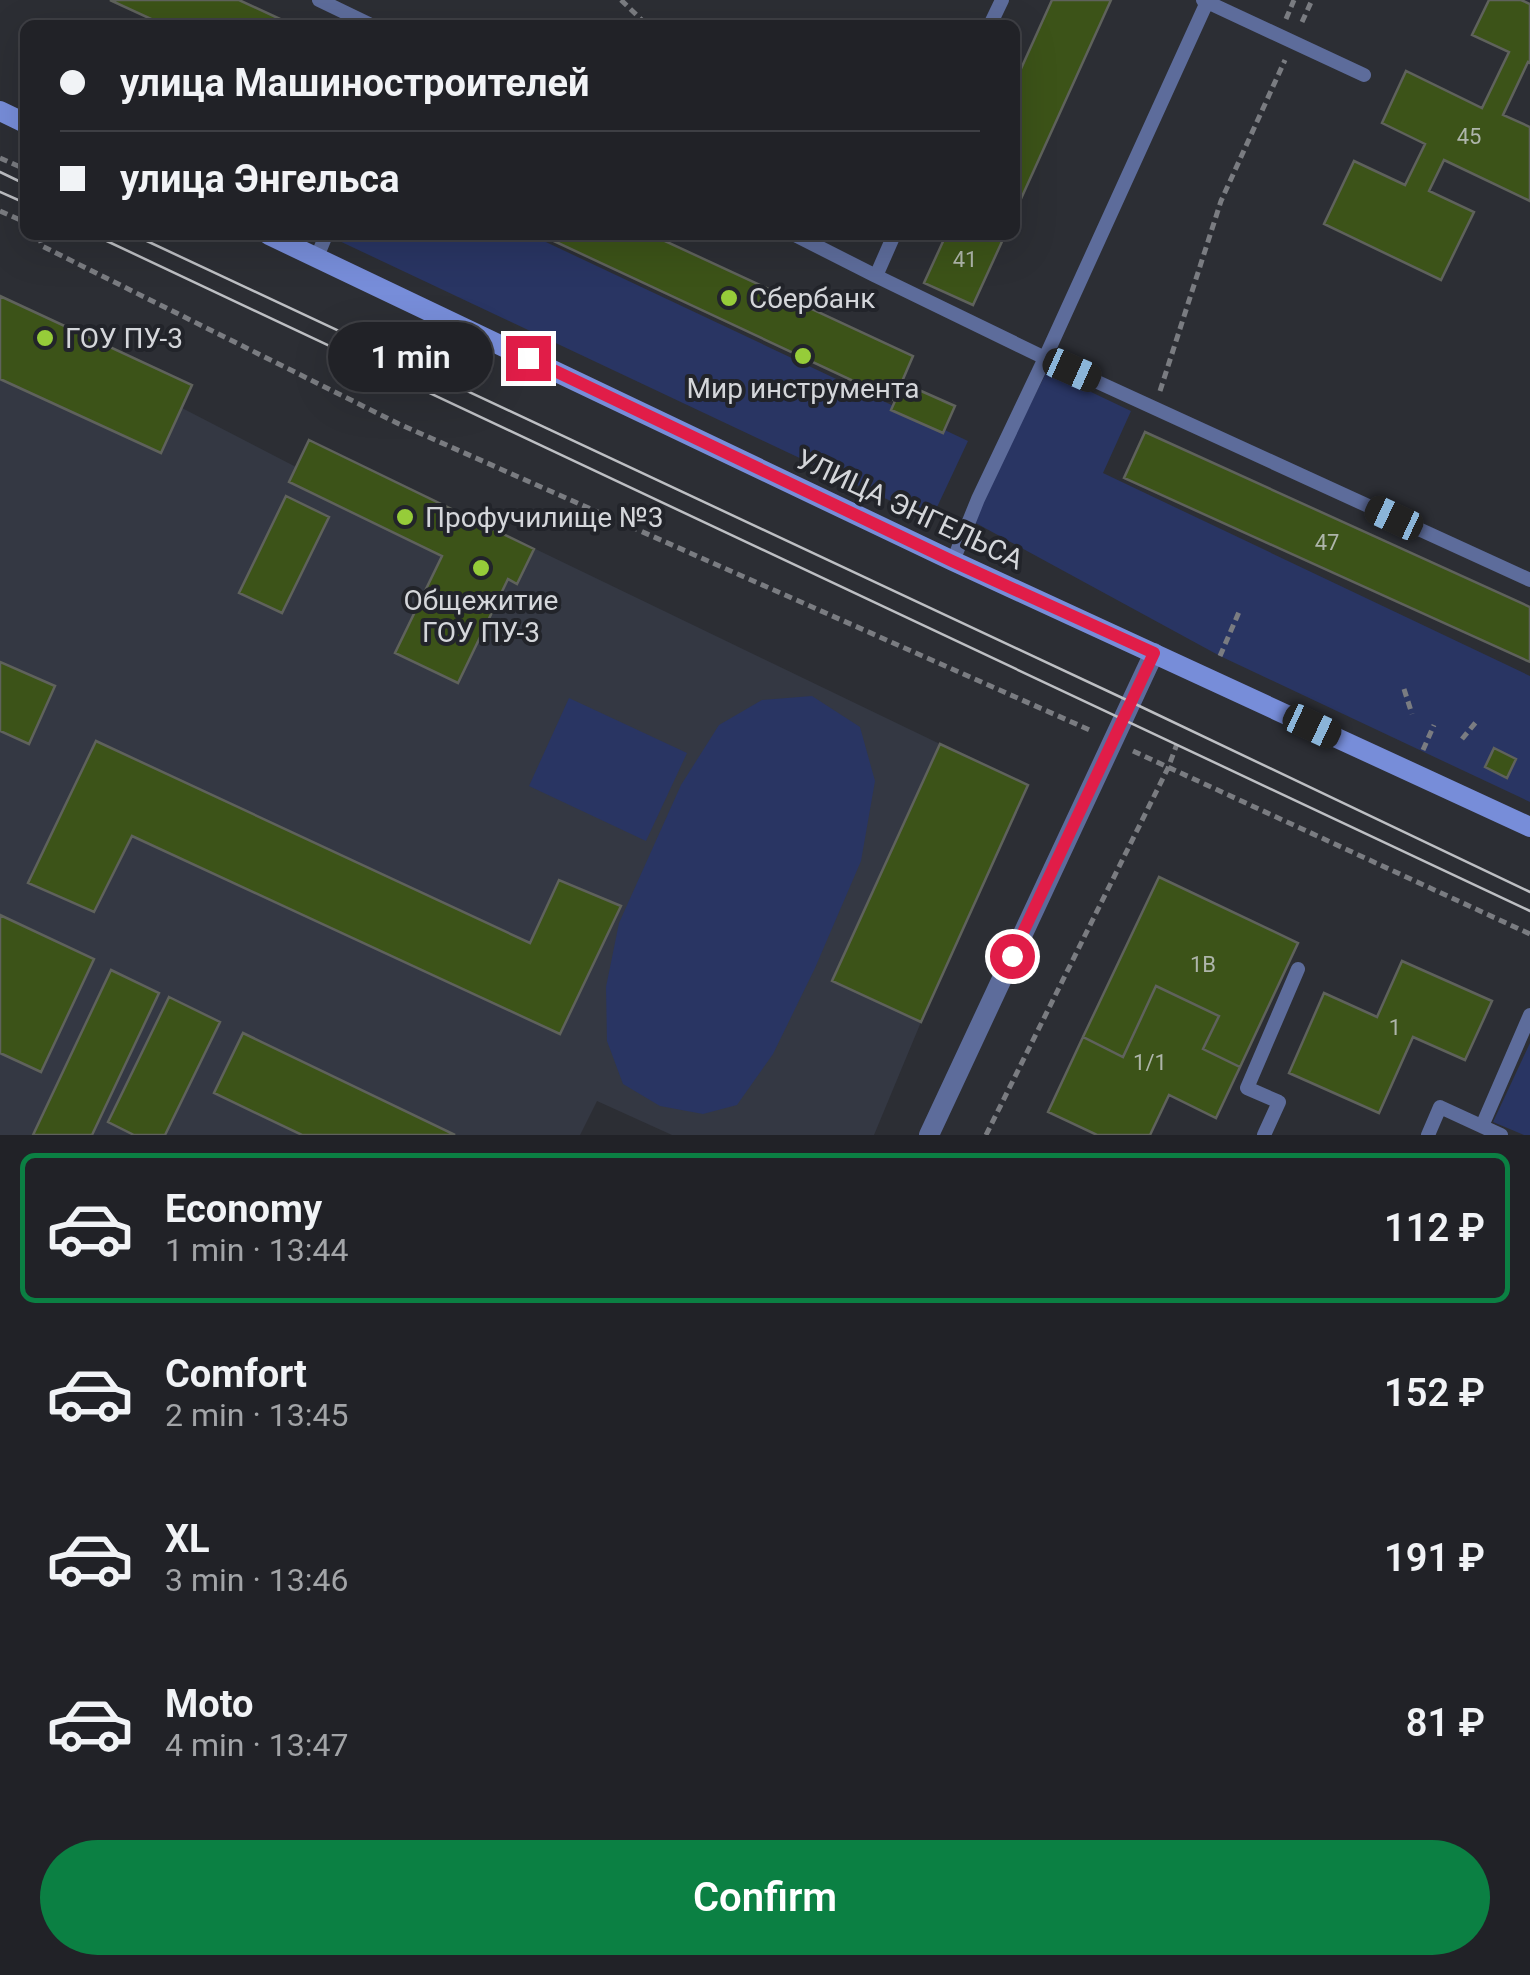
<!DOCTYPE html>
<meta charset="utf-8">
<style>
:root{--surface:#212227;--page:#2d2f33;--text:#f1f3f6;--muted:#a2a4a7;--line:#3e3f44;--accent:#0b8043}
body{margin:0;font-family:Roboto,sans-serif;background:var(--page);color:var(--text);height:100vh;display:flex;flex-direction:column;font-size:38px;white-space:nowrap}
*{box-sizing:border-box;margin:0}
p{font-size:32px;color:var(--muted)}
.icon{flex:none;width:55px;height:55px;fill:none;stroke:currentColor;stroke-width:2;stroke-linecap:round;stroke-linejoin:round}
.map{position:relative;height:1135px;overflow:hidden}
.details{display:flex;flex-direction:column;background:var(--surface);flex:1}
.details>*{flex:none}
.hud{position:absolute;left:20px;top:20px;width:1000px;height:220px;border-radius:15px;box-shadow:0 10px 40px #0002,0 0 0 2px var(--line);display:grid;align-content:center;height:220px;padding:0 40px;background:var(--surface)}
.end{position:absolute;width:45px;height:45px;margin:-22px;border:12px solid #e11d48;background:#fff;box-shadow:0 0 0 5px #fff}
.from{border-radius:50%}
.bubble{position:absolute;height:70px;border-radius:35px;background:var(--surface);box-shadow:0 10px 40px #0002,0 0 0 2px var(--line);font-size:32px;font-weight:600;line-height:70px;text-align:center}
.car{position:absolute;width:30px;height:60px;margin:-30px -15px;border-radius:12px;box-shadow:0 0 8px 2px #0007;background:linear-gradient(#222 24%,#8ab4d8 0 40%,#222 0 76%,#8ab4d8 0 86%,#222 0)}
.hud b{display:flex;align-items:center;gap:35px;height:95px;font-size:38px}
.hud b+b{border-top:2px solid var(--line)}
.hud i{width:25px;height:25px;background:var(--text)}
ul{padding:18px 0 0;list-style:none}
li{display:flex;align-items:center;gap:30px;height:150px;margin:0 20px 15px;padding:0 20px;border:5px solid transparent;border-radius:15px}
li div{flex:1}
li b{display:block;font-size:38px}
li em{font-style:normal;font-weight:600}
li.current{border-color:var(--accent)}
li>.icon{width:90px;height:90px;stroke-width:1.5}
.primary-button{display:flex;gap:20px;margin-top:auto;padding:20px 40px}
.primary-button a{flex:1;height:115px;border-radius:60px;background:var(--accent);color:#fff;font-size:40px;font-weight:600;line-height:115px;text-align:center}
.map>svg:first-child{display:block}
.built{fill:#343843}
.green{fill:#293563}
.building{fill:#3c5318;stroke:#5f625c;stroke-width:2.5}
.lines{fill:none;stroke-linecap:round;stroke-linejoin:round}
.path{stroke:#7a7c81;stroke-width:5;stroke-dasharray:8 5;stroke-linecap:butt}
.lane{stroke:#5d6c9b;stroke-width:14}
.street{stroke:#5d6c9b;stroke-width:20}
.secondary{stroke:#778dd9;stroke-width:20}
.tram{stroke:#bdbfc3;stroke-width:2.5}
.route{stroke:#e11d48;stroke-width:12}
.poi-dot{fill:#96cc39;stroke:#22242a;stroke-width:4}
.labels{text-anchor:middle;stroke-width:8;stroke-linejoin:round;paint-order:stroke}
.number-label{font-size:22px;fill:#aeb5aa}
.poi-label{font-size:28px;fill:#d4d6da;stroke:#22242a;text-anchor:start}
.street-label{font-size:28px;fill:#d4d6da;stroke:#22242a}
</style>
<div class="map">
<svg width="1530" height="1135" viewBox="0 0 1530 1135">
<rect width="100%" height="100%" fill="#2c2e34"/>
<path class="built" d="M0,379L161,453L182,408L296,467L309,440L940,744L1028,785L921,1022L874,1135H672L597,1101L580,1135H0Z"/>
<path class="green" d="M335,235H531L968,441L931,520L333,238Z
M1047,371L1131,411L1103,473L1530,676V802L1220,656L972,521Z
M812,696L860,727L875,781L861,861L815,968L773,1054L737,1105L703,1114L660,1106L623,1084L607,1041L606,987L619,923L681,785L719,725L762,700Z
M569,698L687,753L646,841L529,786Z
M1530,1043V1135H1524L1493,1122Z"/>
<path class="building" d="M110,0H239L293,25H164Z
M1052,0H1111L1015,212V82Z
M1489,0H1521L1530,4V63L1528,62L1503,115L1530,127V201L1444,160L1429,191L1474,212L1441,280L1324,224L1354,161L1405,185L1425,144L1382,123L1406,71L1482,108L1509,52L1472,35Z
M541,235H652L913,356L894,400Z
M946,235H1005L973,305L924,283Z
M0,296L192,385L161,453L0,379Z
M903,383L955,406L943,433L891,410Z
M1145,432L1530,607V662L1124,478Z
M309,440L534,549L517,584L508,579L458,683L395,653L442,556L289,482Z
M286,496L329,517L282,613L239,593Z
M0,662L55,686L29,744L0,731Z
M96,741L530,943L559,880L621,906L560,1034L132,836L94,912L28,883Z
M940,744L1028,785L921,1022L832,981Z
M1494,748L1516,759L1507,778L1485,767Z
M1159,877L1298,943L1240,1067L1203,1049L1219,1016L1156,986L1123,1057L1083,1037Z
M0,915L94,959L41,1072L0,1053Z
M1402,961L1492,1001L1465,1060L1413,1037L1379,1113L1289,1073L1324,993L1377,1017Z
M111,970L159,993L92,1135H33Z
M1156,986L1219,1016L1203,1049L1240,1067L1216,1118L1169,1095L1150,1135H1097L1048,1112L1083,1037L1123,1057Z
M169,997L220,1022L165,1135H134L108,1122Z
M243,1033L455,1135H302L214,1093Z"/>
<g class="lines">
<path class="path" d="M621,0L647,25
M1286,19L1294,0
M1302,22L1312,0
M0,158L25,169
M0,211L25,222
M39,235L42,246L399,424L1092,731
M1160,391L1221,201L1285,60
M1220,656L1239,612
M1404,689L1412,714
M1462,739L1476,722
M1423,750L1434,725
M1133,751L1530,934
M986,1135L1168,768L1177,744"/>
<path class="lane" d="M319,0L371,25
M1203,0L1207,2L1045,358L1530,580
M1207,2L1364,75
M990,25L1002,0
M795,235L876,276
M894,235L876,276L1045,358L978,499L953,561
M317,257L326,235
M1482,1126L1530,1015
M1264,1135L1279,1102L1247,1088L1298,969
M1428,1135L1440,1107L1501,1135"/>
<path class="street" d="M929,1135L1154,653"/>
<path class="secondary" d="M0,111L25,123
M269,235L953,561L1530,827"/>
<path class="tram" d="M0,172L25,184
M0,192L25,203
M94,235L1530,911
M134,235L1131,702L1530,892"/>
</g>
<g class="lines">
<path class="route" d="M528,358L952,561L1154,653L1012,956"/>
</g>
<g class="poi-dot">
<circle cx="729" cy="298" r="10"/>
<circle cx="45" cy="338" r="10"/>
<circle cx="803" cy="356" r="10"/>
<circle cx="405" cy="517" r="10"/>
<circle cx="481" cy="568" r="10"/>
</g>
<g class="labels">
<g class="number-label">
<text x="1469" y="144">45</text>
<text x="965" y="267">41</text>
<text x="1327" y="550">47</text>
<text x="1203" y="972">1В</text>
<text x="1395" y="1035">1</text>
<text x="1150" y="1070">1/1</text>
</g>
<g class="poi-label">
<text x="749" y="308">Сбербанк</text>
<text x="65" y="348">ГОУ ПУ-3</text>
<text x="803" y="398" text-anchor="middle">Мир инструмента</text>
<text x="425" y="527">Профучилище №3</text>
<text x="481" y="610" text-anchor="middle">Общежитие<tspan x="481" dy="32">ГОУ ПУ-3</tspan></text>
</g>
<g class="street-label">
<text transform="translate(910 509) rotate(25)" y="10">УЛИЦА ЭНГЕЛЬСА</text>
</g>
</g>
</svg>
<i class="end from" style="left:1012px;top:956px"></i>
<i class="end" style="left:528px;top:358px"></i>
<div class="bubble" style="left:328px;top:322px;width:165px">1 min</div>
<i class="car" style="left:1072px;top:370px;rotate:114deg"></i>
<i class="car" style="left:1394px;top:518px;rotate:295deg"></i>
<i class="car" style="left:1312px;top:726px;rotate:115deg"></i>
<div class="hud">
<b><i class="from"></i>улица Машиностроителей</b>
<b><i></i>улица Энгельса</b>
</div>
</div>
<section class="details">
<ul>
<li class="current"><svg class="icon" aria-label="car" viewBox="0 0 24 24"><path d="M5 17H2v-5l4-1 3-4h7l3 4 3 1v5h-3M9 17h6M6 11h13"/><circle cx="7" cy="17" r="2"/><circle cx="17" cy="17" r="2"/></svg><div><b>Economy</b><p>1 min · 13:44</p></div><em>112 ₽</em></li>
<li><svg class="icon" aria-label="car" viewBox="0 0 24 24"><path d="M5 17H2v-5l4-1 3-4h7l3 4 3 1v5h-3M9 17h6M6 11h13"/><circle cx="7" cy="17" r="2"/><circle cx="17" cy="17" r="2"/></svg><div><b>Comfort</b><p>2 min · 13:45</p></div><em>152 ₽</em></li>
<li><svg class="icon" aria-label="car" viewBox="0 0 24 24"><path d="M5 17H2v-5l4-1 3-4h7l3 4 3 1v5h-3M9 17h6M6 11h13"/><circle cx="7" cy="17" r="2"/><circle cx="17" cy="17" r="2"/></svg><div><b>XL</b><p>3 min · 13:46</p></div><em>191 ₽</em></li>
<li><svg class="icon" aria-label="car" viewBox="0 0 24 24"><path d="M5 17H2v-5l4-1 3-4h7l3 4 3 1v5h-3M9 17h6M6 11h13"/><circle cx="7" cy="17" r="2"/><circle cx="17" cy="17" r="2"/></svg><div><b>Moto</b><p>4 min · 13:47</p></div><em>81 ₽</em></li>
</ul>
<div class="primary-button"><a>Confirm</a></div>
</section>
